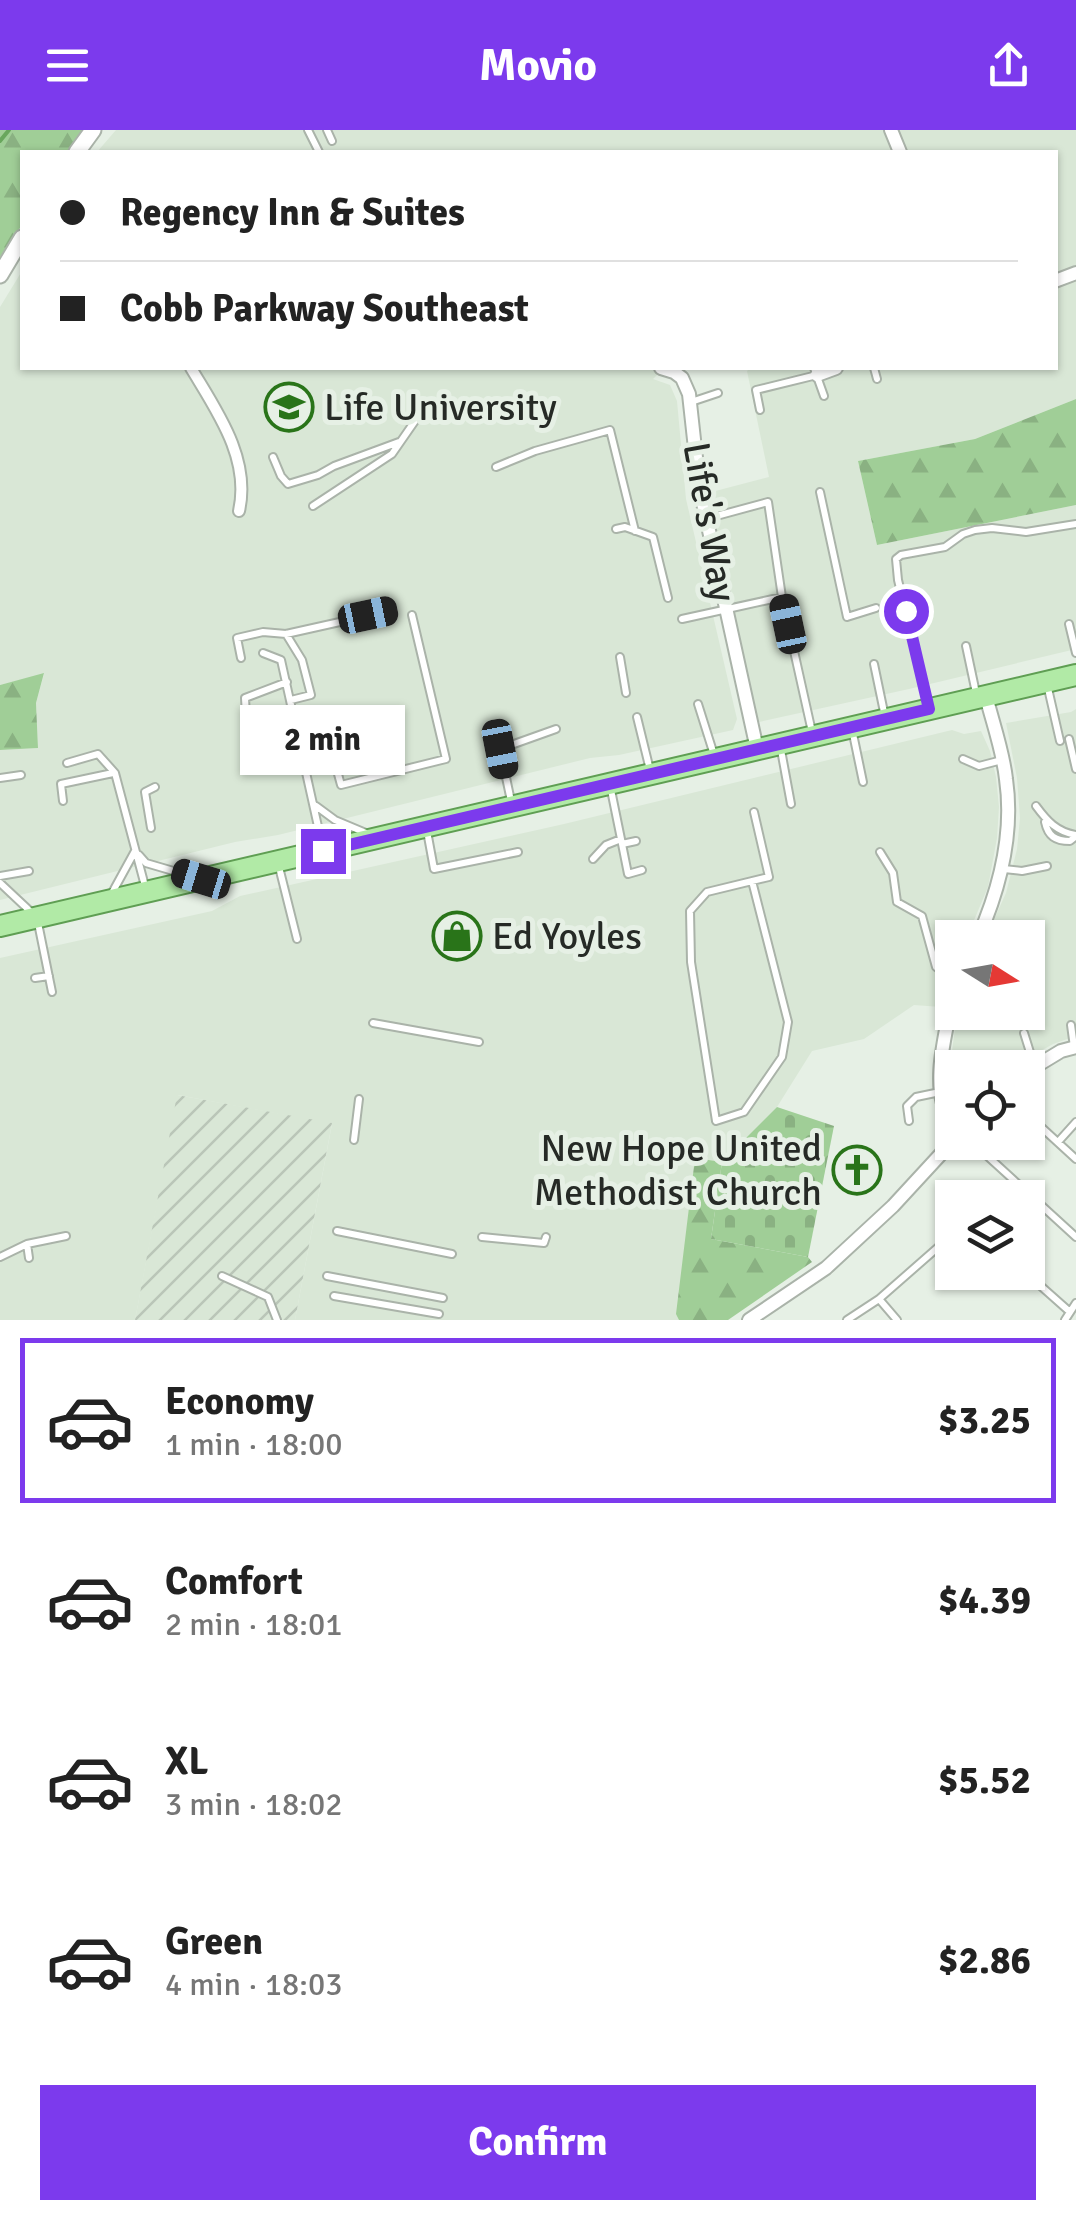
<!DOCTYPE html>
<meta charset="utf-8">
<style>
:root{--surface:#fff;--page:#f6f6f6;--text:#222;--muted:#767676;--line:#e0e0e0;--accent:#7c3aed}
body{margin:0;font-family:Signika,sans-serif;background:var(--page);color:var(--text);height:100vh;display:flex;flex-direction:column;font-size:38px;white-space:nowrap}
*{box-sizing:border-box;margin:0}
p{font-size:32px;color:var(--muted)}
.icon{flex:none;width:55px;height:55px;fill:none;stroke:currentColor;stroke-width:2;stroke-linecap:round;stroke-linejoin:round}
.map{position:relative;height:1190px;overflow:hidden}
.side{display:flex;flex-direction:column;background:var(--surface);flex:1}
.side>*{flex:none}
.top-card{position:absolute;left:20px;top:20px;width:1038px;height:220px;border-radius:0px;box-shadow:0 2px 8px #0004;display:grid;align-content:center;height:220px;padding:0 40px;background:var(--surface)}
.needle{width:65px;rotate:101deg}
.tools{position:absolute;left:935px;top:790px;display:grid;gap:20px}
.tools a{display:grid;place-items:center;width:110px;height:110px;border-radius:0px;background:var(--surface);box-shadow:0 2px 8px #0004;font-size:50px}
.end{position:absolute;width:45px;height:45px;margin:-22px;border:12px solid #7c3aed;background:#fff;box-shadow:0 0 0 5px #fff}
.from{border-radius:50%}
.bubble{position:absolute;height:70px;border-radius:0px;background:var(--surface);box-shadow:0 2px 8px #0004;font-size:32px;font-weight:700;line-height:70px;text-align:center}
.car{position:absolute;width:30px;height:60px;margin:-30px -15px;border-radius:12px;box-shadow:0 0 8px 2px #0007;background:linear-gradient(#222 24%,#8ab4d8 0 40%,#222 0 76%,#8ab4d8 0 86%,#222 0)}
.top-card b{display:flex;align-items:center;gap:35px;height:95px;font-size:38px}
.top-card b+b{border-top:2px solid var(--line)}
.top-card i{width:25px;height:25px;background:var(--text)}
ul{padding:18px 0 0;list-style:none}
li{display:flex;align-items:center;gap:30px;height:165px;margin:0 20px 15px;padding:0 20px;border:5px solid transparent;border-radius:0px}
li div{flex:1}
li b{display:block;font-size:38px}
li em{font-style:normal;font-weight:700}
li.current{border-color:var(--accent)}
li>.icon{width:90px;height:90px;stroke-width:1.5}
.action{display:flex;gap:20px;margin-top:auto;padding:20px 40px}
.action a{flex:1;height:115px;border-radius:0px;background:var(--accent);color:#fff;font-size:40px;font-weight:700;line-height:115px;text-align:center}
header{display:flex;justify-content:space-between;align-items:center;height:130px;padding:0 40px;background:var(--accent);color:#fff;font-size:45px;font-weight:700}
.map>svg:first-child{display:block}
.built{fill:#d9e7d6}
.industrial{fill:url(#industrial-furrows)}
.forest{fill:url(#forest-firs)}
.cemetery{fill:url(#cemetery-stones)}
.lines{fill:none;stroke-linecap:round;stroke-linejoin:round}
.stream{stroke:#69a75d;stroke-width:4}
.service-casing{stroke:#aab3a9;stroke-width:10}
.pedestrian-casing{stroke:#aab3a9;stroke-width:14}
.minor-casing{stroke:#aab3a9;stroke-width:16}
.tertiary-casing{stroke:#aab3a9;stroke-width:19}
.primary-casing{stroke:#5f9e53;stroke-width:24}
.service{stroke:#fff;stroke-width:6}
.pedestrian{stroke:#fff;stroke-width:10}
.minor{stroke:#fff;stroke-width:12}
.tertiary{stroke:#fff;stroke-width:15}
.primary{stroke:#b1eaa6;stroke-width:20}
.route{stroke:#7c3aed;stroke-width:12}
.labels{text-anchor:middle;stroke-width:10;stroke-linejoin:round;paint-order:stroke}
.poi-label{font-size:38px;fill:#262a26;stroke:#e6f0e5;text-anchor:start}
.street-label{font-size:38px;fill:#262a26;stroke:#e6f0e5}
</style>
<header><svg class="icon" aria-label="menu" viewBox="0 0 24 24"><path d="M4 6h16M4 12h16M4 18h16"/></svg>Movio<svg class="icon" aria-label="share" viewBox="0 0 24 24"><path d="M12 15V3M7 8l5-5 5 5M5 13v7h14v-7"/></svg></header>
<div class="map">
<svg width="1076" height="1190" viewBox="0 0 1076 1190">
<defs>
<pattern id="industrial-furrows" width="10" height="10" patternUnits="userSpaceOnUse" patternTransform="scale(2.5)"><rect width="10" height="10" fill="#d9e7d6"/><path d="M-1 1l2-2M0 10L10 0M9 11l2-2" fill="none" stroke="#bac6b8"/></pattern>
<pattern id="forest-firs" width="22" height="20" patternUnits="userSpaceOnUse" patternTransform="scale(2.5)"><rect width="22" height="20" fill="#a0ce97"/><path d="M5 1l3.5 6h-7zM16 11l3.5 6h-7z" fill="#8ab182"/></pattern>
<pattern id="cemetery-stones" width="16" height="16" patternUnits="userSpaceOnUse" patternTransform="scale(2.5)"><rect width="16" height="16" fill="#a0ce97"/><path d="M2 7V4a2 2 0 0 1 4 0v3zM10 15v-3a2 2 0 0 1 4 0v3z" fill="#8ab182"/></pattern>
</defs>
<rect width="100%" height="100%" fill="#e6f0e5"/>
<path class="built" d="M116,0H1076V269L975,309L858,331L877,415L1076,375V519L909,559L759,592L704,364L769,347L747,241L750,238H1055V22H97Z
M22,141V238H664L653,249L670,255L677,271L686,369L737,589L733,600L619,625L590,628L278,705L235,712L0,770V620L38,618L36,573L44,544L0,555V177Z
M1076,579V906L1053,914L1013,937L952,938V973L949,965V944L957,883L1028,882V808L986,807L1006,763L1017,719L1020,688L1017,648L1006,593L1071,582Z
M952,600L964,604L981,601L990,621L996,647L999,677L997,708L988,757L967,807L952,808V838L941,877L914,875L864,909L812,921L777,977L723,1032L695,1029L677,1184L679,1190H295L332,994L178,965L135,1190H0V828L212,781L240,766L564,694Z"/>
<path class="industrial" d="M177,965L332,993L295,1190H135Z"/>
<path class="forest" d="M0,0H87L74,22H22V95L0,127Z
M1076,269V375L877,415L858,331L975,309Z
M44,543L36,573L38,618L0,620V555Z
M695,1028L722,1032L711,1109L808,1127L812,1132L728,1190H679L676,1184Z"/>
<path class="cemetery" d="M777,977L834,996L808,1127L711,1109L722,1032Z"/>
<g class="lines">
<path class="stream" d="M0,11L9,0"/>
<g class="service-casing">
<path id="service" d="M308,0L319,22
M327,0L332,11
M814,238L824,266
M874,238L877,249
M691,272L718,263
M760,280L756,260L817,245
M273,327L281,346L288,354L318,345L334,336L399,312
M496,337L535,321L610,300L635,401
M820,362L847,487L876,478
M313,376L392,324L417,288L436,278
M616,399L625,397L653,407L668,468
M782,467L812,602
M682,489L782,467L768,372L709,388
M1069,494L1076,523
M286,504L302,530L311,565L291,570
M966,516L976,563
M263,523L281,530L323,719
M620,527L626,563
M241,528L237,508L263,502L286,504L389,481
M874,534L885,587
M1047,554L1060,611
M928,573L898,450L896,429L901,425L945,417L963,404L975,400L992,398L1026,402L1076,394
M698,574L715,628
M246,585L245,568L287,552
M637,587L650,640
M852,599L863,652
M298,600L324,593L341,655L446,629L412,485
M1069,609L1076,639
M781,620L791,674
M255,623L260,636L275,638L305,632
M963,629L979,636L1002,630
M67,633L98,624L115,643L145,756
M0,648L21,645
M63,671L61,654L113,643
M511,671L500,619L556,599
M316,676L335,690L366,703
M1036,676C1047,691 1057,702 1076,705
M1045,692C1048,706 1055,711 1070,711L1076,706
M151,698L145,662L155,657
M427,701L434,739L518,722
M621,709L628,744L642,740
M622,714L636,711
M880,722L893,743L897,772L922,786L936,837L952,848
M139,725L146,733L187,745
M593,729L606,715L621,709L610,655
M278,733L297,809
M1004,739L1022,741L1047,736
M0,746L29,741
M752,751L788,892L782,927L744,982L716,991L691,832L690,781L707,762L769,747L754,682
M0,753L32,783
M112,763L135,721
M38,793L52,862
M35,848L49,846
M373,893L479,912
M1071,895L1074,917
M1024,903L1034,935
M1028,985L1076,1029
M909,991L907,976L916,967L940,962
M354,1010L359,969
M972,1012L1076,1107
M1058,1012L1076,992
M940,1062L952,1075
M337,1101L452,1124
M482,1107L544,1113L546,1107
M27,1114L29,1128
M0,1127L27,1114L66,1106
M1025,1142L1070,1182
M222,1146L268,1167L277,1190
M327,1146L443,1168
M334,1166L439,1184
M847,1190L879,1169
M897,1190L879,1169L952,1105
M1065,1190L1076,1173"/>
</g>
<g class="pedestrian-casing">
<path id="pedestrian" d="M191,238C216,280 251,328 239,381"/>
</g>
<g class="minor-casing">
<path id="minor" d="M891,0L900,22
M1055,151L1076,143
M661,238L674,242L682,248L689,264L699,355L757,619
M817,245L836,238
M978,808C1000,758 1014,704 1006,649C1003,621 993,594 986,566
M952,871C945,905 929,964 952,992
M1028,941L1061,921L1076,917
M749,1190L826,1138L893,1076L952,1012"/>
</g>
<g class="tertiary-casing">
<path id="tertiary" d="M77,22L93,0
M0,145L22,108"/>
</g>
<g class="primary-casing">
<path id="primary" d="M0,796L1076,545"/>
</g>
<use href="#service" class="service"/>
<use href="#pedestrian" class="pedestrian"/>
<use href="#minor" class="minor"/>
<use href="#tertiary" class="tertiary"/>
<use href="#primary" class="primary"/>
</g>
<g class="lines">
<path class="route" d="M323,721L929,579L906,481"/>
</g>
<defs>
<g id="university-ring" transform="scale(2.5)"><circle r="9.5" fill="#e6f0e5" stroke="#297419" stroke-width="1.5"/><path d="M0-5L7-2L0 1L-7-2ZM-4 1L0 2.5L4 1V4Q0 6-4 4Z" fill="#297419"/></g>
<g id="shop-ring" transform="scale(2.5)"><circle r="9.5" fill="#e6f0e5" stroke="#297419" stroke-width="1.5"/><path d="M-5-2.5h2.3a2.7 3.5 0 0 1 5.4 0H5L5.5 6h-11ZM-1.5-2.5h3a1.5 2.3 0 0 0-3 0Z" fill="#297419"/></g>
<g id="church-ring" transform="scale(2.5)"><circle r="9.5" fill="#e6f0e5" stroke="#297419" stroke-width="1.5"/><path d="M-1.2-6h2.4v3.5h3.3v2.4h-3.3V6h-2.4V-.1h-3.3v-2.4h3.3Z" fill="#297419"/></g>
</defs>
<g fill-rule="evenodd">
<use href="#university-ring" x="289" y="277"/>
<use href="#shop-ring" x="457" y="806"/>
<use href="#church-ring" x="857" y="1040"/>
</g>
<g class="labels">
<g class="poi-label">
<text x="324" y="290">Life University</text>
<text x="492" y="819">Ed Yoyles</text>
<text x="822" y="1031" text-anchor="end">New Hope United<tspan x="822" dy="44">Methodist Church</tspan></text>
</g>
<g class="street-label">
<text transform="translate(710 392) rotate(80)" y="13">Life's Way</text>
</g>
</g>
</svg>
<div class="tools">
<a><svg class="needle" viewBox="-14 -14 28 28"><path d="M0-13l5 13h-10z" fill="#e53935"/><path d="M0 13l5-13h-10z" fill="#767676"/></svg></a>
<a><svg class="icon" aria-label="locate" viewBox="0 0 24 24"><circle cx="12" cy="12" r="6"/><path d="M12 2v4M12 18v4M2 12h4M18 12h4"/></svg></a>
<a><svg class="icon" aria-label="layers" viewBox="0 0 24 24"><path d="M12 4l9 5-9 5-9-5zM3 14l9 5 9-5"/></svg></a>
</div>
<i class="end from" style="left:906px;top:481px"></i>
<i class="end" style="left:323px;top:721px"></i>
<div class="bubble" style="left:240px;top:575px;width:165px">2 min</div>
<i class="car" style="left:368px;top:485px;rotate:78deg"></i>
<i class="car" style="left:788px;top:494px;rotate:348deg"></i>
<i class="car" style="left:500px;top:619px;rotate:169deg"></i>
<i class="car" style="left:201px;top:749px;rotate:287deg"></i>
<div class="top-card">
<b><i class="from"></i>Regency Inn &amp; Suites</b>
<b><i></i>Cobb Parkway Southeast</b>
</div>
</div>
<section class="side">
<ul>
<li class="current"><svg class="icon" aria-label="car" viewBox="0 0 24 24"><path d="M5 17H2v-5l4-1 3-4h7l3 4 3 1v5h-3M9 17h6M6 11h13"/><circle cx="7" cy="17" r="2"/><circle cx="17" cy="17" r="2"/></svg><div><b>Economy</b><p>1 min · 18:00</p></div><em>$3.25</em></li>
<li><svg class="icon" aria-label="car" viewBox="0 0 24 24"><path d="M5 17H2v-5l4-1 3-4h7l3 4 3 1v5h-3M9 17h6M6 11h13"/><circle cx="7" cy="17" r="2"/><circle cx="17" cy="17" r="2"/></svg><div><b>Comfort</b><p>2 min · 18:01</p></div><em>$4.39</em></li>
<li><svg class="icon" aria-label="car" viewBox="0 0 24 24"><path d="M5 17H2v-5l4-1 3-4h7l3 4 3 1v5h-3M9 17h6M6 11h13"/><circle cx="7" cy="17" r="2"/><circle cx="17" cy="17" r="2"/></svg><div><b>XL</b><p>3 min · 18:02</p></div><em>$5.52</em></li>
<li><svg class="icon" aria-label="car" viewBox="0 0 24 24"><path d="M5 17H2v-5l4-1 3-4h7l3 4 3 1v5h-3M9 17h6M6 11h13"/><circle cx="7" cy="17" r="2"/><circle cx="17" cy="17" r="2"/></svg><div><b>Green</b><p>4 min · 18:03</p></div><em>$2.86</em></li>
</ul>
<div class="action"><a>Confirm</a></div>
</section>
